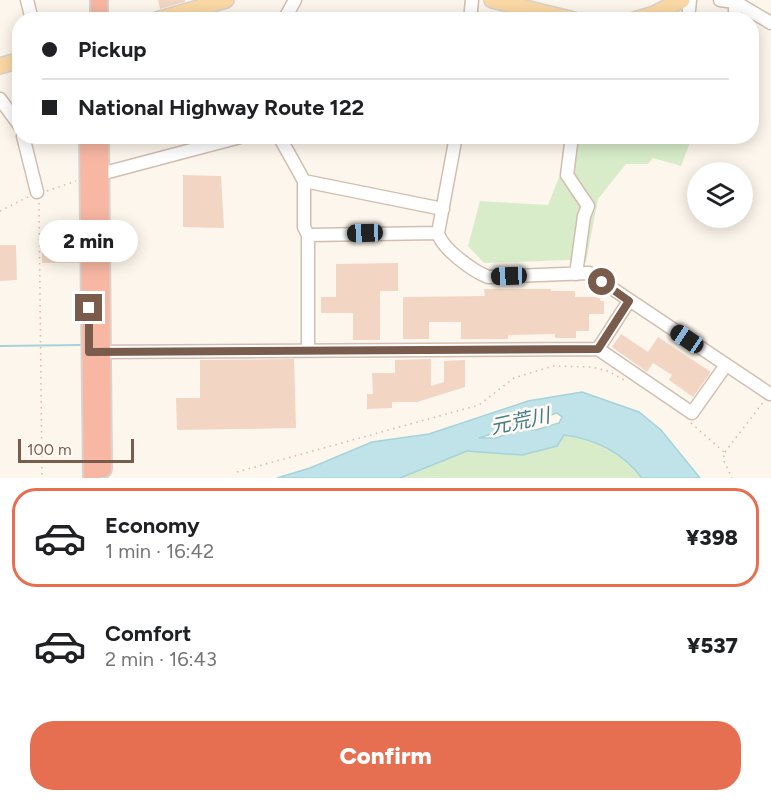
<!DOCTYPE html>
<meta charset="utf-8">
<style>
:root{--surface:#fff;--page:#f2f2f2;--text:#202124;--muted:#757577;--line:#e0e0e0;--accent:#e76f51}
body{margin:0;font-family:Figtree,"Noto Sans JP",sans-serif;background:var(--page);color:var(--text);height:100vh;display:flex;flex-direction:column;font-size:22px;white-space:nowrap}
*{box-sizing:border-box;margin:0}
p{font-size:20px;color:var(--muted)}
.icon{flex:none;width:33px;height:33px;fill:none;stroke:currentColor;stroke-width:2;stroke-linecap:round;stroke-linejoin:round}
.map{position:relative;height:478px;overflow:hidden}
.side{display:flex;flex-direction:column;background:var(--surface);flex:1}
.side>*{flex:none}
.guide{position:absolute;left:12px;top:12px;width:747px;height:132px;border-radius:24px;box-shadow:0 3px 15px #0003;display:grid;align-content:center;height:132px;padding:0 30px;background:var(--surface)}
.buttons{position:absolute;left:687px;top:162px;display:grid;gap:12px}
.buttons a{display:grid;place-items:center;width:66px;height:66px;border-radius:50%;background:var(--surface);box-shadow:0 3px 15px #0003;font-size:30px}
.scale{position:absolute;left:18px;bottom:15px;width:116px;box-sizing:border-box;padding-left:6px;border:3px solid #7a5c4d;border-top:0;font-size:16px;line-height:21px;white-space:nowrap;color:#7a5c4d;-webkit-text-stroke:4px #fffaf3;paint-order:stroke}
.end{position:absolute;width:27px;height:27px;margin:-14px;border:8px solid #7a5c4d;background:#fff;box-shadow:0 0 0 3px #fff}
.from{border-radius:50%}
.bubble{position:absolute;height:42px;border-radius:21px;background:var(--surface);box-shadow:0 3px 15px #0003;font-size:20px;font-weight:800;line-height:42px;text-align:center}
.car{position:absolute;width:18px;height:36px;margin:-18px -9px;border-radius:8px;box-shadow:0 0 4px 2px #0007;background:linear-gradient(#222 24%,#8ab4d8 0 40%,#222 0 76%,#8ab4d8 0 86%,#222 0)}
.guide b{display:flex;align-items:center;gap:21px;height:57px;font-size:22px}
.guide b+b{border-top:2px solid var(--line)}
.guide i{width:15px;height:15px;background:var(--text)}
ul{padding:10px 0 0;list-style:none}
li{display:flex;align-items:center;gap:18px;height:99px;margin:0 12px 9px;padding:0 18px;border:3px solid transparent;border-radius:24px}
li div{flex:1}
li b{display:block;font-size:22px}
li em{font-style:normal;font-weight:800}
li.selected{border-color:var(--accent)}
li>.icon{width:54px;height:54px;stroke-width:1.5}
.action{display:flex;gap:12px;margin-top:auto;padding:12px 30px}
.action a{flex:1;height:69px;border-radius:24px;background:var(--accent);color:#fff;font-size:24px;font-weight:800;line-height:69px;text-align:center}
.map>svg:first-child{display:block}
.green{fill:#d8ecc9}
.water{fill:#bfe3e8;stroke:#a5d3da;stroke-width:1.5;fill-rule:evenodd}
.lines{fill:none;stroke-linecap:round;stroke-linejoin:round}
.stream{stroke:#a5d3da;stroke-width:2}
.building{fill:#f3d5c3}
.minor-casing{stroke:#d1beb0;stroke-width:15}
.major-casing{stroke:#dad1cd;stroke-width:18}
.highway-casing{stroke:#dad1cd;stroke-width:20}
.path{stroke:#d9b8a5;stroke-width:1.5;stroke-dasharray:1.5 4.5;stroke-linecap:butt}
.minor{stroke:#fff;stroke-width:12}
.major{stroke:#fbd9a5;stroke-width:15}
.highway{stroke:#f7b7a3;stroke-width:16}
.route{stroke:#7a5c4d;stroke-width:8}
.labels{text-anchor:middle;stroke-width:5;stroke-linejoin:round;paint-order:stroke}
.water-label{font-size:20px;font-style:italic;fill:#437c86;stroke:#fffaf3}
</style>
<div class="map">
<svg width="771" height="478" viewBox="0 0 771 478">
<rect width="100%" height="100%" fill="#fdf6ec"/>
<path class="green" d="M575,137H692L681,166L653,158L648,164H626L598,199L586,262L569,260L484,263L468,246L480,201L548,205Z
M564,435C596,439 622,452 642,478H400L467,451L522,455L557,446Z"/>
<path class="water" d="M582,392L639,412L661,430L700,478H642C622,452 596,439 564,435L557,446L522,455L467,451L400,478H277L310,468L372,442L429,434L528,401ZM557,413L562,417L559,423L536,430L520,429L496,438H479Z"/>
<g class="lines">
<path class="stream" d="M0,346L80,345"/>
</g>
<path class="building" d="M158,0H185V2L160,9Z
M183,175L221,176L224,228L183,227Z
M50,237H77L79,263H42V253H49Z
M0,245H16L17,280L0,281Z
M398,263V291H380V340H353V313H321V297H336V264Z
M484,289H551V291H575V297H600V301H604V314H589V331H576V338H555V334L508,335V339H461V322H429V339H403V297L485,296Z
M621,334L648,352L658,337L711,372L693,397L669,380L672,375L653,363L647,372L612,347Z
M294,359L296,428L177,430L176,398H200V360Z
M431,359V386L444,382V361L465,360V387L417,402H392V408L367,409V394H373L372,373H395V360Z"/>
<g class="lines">
<g class="minor-casing">
<path id="minor" d="M27,0L32,20
M720,0L735,2
M732,0L771,23
M735,2V20
M284,20L295,0
M470,20L472,0
M688,20L690,0
M0,99L20,126
M23,136L37,192
M279,136L304,181V227L308,235
M456,136L438,233C442,249 473,271 488,277L589,273L770,394
M572,136L567,175L588,206L584,216L576,274
M93,176L244,136
M304,181L443,209
M598,349L692,413L726,365
M308,350V235L438,233
M95,352L598,349L629,301"/>
</g>
<g class="major-casing">
<path id="major" d="M492,0L574,20
M157,20L226,0
M634,20L654,14L682,0
M0,66L20,60"/>
</g>
<g class="highway-casing">
<path id="highway" d="M99,0V20
M88,136L92,478
M100,136L103,469"/>
</g>
<path class="path" d="M47,191L76,181
M39,203L42,478
M0,211L28,197
M691,423L725,453L723,459L732,478
M725,452L764,401
M237,472L479,405L514,378L553,366L592,367L608,371L624,380"/>
<use href="#minor" class="minor"/>
<use href="#major" class="major"/>
<use href="#highway" class="highway"/>
</g>
<g class="lines">
<path class="route" d="M89,308V352L598,349L629,301L602,282"/>
</g>
<g class="labels">
<g class="water-label">
<text transform="translate(520 421) rotate(-12)" y="7">元荒川</text>
</g>
</g>
</svg>
<div class="buttons">
<a><svg class="icon" aria-label="layers" viewBox="0 0 24 24"><path d="M12 4l9 5-9 5-9-5zM3 14l9 5 9-5"/></svg></a>
</div>
<div class="scale">100 m</div>
<i class="end from" style="left:602px;top:282px"></i>
<i class="end" style="left:89px;top:308px"></i>
<div class="bubble" style="left:39px;top:220px;width:99px">2 min</div>
<i class="car" style="left:365px;top:233px;rotate:268deg"></i>
<i class="car" style="left:509px;top:276px;rotate:268deg"></i>
<i class="car" style="left:687px;top:339px;rotate:304deg"></i>
<div class="guide">
<b><i class="from"></i>Pickup</b>
<b><i></i>National Highway Route 122</b>
</div>
</div>
<section class="side">
<ul>
<li class="selected"><svg class="icon" aria-label="car" viewBox="0 0 24 24"><path d="M5 17H2v-5l4-1 3-4h7l3 4 3 1v5h-3M9 17h6M6 11h13"/><circle cx="7" cy="17" r="2"/><circle cx="17" cy="17" r="2"/></svg><div><b>Economy</b><p>1 min · 16:42</p></div><em>¥398</em></li>
<li><svg class="icon" aria-label="car" viewBox="0 0 24 24"><path d="M5 17H2v-5l4-1 3-4h7l3 4 3 1v5h-3M9 17h6M6 11h13"/><circle cx="7" cy="17" r="2"/><circle cx="17" cy="17" r="2"/></svg><div><b>Comfort</b><p>2 min · 16:43</p></div><em>¥537</em></li>
</ul>
<div class="action"><a>Confirm</a></div>
</section>
